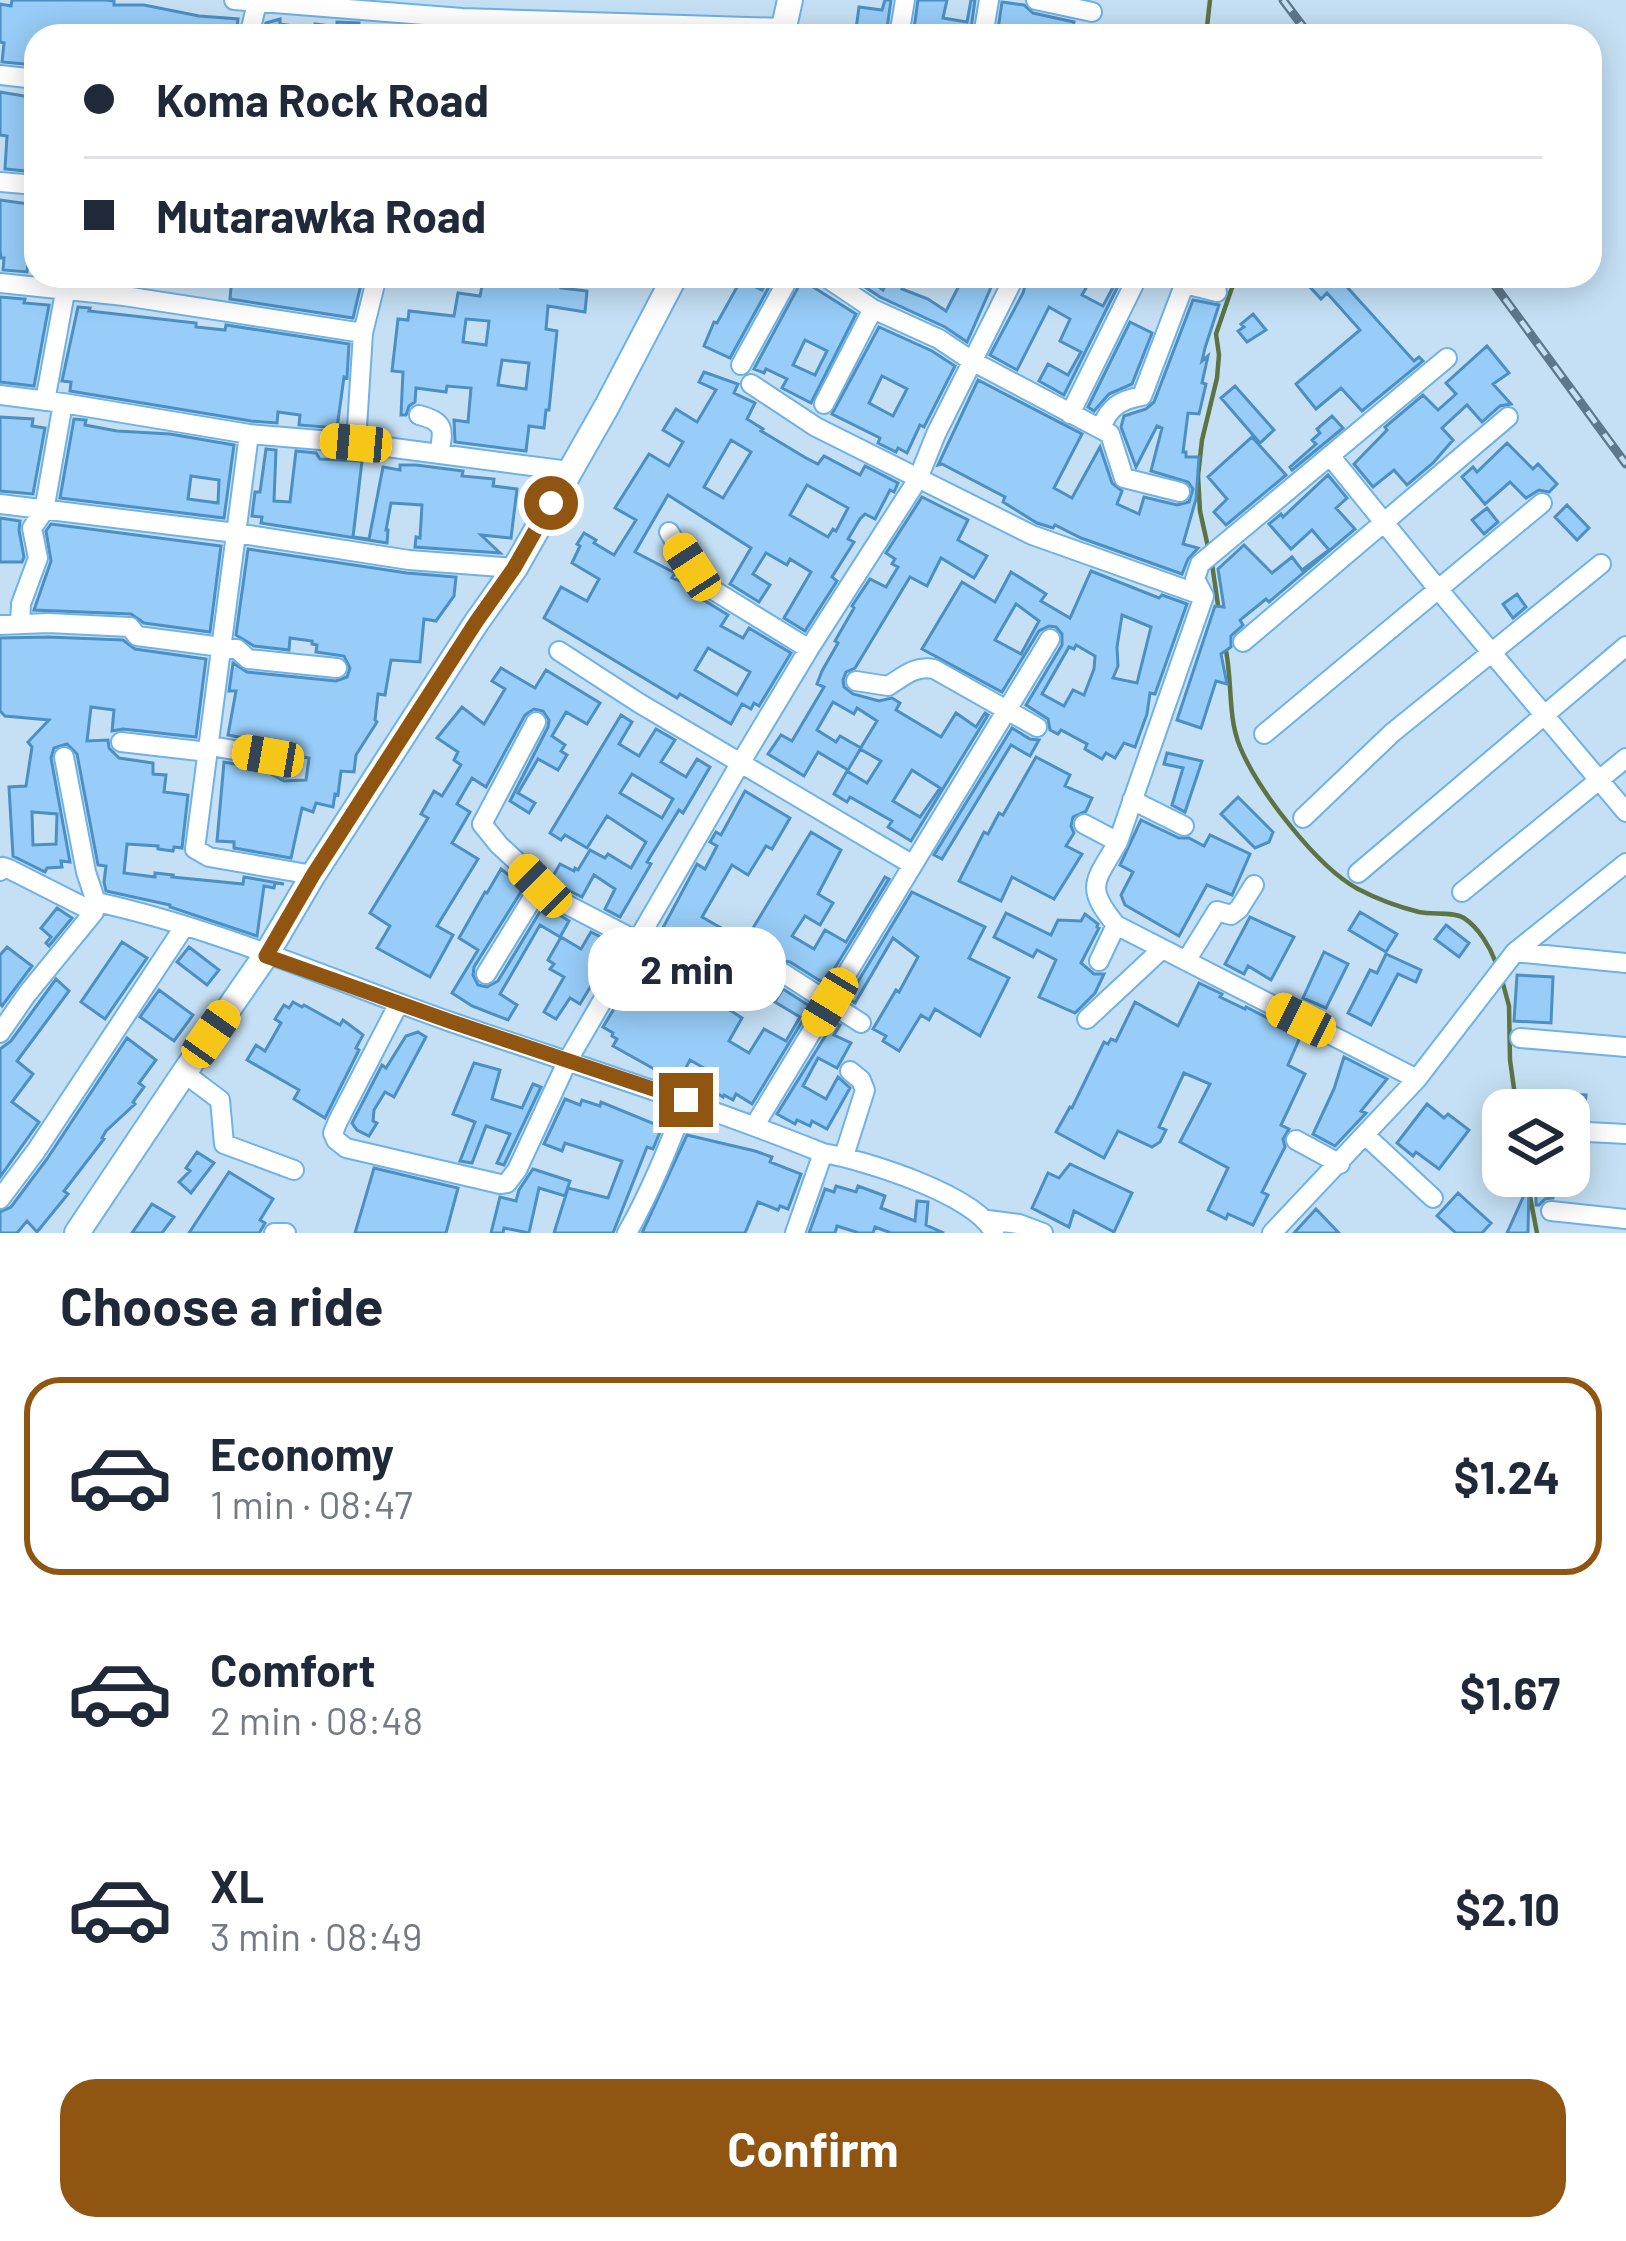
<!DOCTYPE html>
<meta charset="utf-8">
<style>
:root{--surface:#fff;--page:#f6f6f7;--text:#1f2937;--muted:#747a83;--line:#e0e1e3;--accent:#8f5511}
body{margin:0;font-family:Barlow,sans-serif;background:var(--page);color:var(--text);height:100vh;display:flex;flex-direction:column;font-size:45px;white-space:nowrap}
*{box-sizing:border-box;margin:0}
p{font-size:39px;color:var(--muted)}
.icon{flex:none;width:66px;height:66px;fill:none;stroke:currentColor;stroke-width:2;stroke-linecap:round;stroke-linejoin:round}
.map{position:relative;height:1233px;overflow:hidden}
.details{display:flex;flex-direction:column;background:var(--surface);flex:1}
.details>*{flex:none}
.guide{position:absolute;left:24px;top:24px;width:1578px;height:264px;border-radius:36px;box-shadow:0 6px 30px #0003;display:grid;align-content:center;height:264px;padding:0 60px;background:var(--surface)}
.fabs{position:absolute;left:1482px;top:1089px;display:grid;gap:24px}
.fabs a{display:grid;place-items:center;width:108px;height:108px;border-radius:24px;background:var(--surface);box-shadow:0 6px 30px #0003;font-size:60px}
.end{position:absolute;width:54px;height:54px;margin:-27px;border:15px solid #8f5511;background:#fff;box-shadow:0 0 0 6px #fff}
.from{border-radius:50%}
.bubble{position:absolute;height:84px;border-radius:36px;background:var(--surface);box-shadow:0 6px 30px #0003;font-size:39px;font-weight:700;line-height:84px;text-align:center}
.car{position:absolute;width:36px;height:72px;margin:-36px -18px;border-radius:15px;box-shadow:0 0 9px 3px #0007;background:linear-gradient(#f5c518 24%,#345 0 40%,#f5c518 0 76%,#345 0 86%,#f5c518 0)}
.guide b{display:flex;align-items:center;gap:42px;height:114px;font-size:45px}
.guide b+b{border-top:3px solid var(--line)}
.guide i{width:30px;height:30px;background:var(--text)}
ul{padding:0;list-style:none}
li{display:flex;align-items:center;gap:36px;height:198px;margin:0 24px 18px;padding:0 36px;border:6px solid transparent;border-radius:36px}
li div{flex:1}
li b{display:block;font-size:45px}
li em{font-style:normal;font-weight:700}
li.selected{border-color:var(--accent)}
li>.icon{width:108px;height:108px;stroke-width:1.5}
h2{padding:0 60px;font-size:54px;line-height:144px}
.cta{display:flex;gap:24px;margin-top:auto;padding:24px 60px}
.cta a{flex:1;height:138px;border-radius:36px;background:var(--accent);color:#fff;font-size:48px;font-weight:700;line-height:138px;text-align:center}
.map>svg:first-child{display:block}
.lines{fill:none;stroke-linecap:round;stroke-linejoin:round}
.stream{stroke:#5c7444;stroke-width:4.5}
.building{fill:#97cdf8;stroke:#4c8fc2;stroke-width:3;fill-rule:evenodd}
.minor-casing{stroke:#6eb2e7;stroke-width:22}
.major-casing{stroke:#6eb2e7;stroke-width:28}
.minor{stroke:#fff;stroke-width:18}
.major{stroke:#fff;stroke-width:24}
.rail-casing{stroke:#5e778b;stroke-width:9}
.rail{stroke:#c5e0f5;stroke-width:4.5;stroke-dasharray:14;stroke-linecap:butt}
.route{stroke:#8f5511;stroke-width:15}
</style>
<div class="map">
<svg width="1626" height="1233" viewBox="0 0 1626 1233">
<rect width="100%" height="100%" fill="#c5e0f5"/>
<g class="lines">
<path class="stream" d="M1206,36L1210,0
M1208,547L1200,511L1198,476L1202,440L1217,378L1219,355L1216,334L1236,276
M1212,564L1219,612
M1225,646C1233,680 1227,715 1240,747C1258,790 1317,867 1358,889C1377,899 1399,907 1419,912C1433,915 1453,911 1464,918C1479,928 1490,947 1496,963
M1502,980L1509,1006L1510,1060L1517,1110
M1526,1176L1537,1233"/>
</g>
<path class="building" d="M12,0H106L114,1V5H144L199,16L238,19L236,36H36V65L2,62L4,43L0,42V4L11,6Z
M885,0H891L886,36H855L859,7L882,10Z
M918,0H947L943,18L967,22L971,0H975L970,36H913Z
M1002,2L1024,5L1033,13L1074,22L1071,36H997Z
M280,19V24L314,29L315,24L337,27V22L359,23L358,36H263L266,23Z
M0,92L36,98V140L29,139L26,171L5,169L7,136L0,135Z
M0,200L36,205V240L31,239L27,272L3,270L4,258H1L0,250Z
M232,276H363L353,318L230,299Z
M484,276L507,279V276H539L562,279L561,288L587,291L585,312L548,306L546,329L557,331L549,410H546L544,428L529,426L526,451L455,442L454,420L468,422L471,388L447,386L446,392L416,388L415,402L409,406L406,415H401L403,372L392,371L398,319L408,320L409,311L454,316L458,293L480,296ZM466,319L489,321L486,345L463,342ZM502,360L529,363L526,389L498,385Z
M769,276H775L730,358L704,346L714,322L717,323L741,280L762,290Z
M859,276H864L883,290L890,276H909L902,289L928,299L946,311L964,276H996L967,342L945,327L880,297L856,281Z
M1028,276H1093L1082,295L1103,306L1119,276H1123L1064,395L1039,381L1048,364L1068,375L1081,352L1060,341L1070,319L1049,307L1017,370L990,355L1023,293Z
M1322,276H1337L1414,361L1419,357L1423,361L1362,411L1341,388L1316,409L1296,384L1360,330L1327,293L1321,299L1310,287Z
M802,280L856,314L811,403L782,388L787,379L766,369L764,373L754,369ZM805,340L827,351L815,375L793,365Z
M0,297L25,299L24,303L49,305L34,386L0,382Z
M1193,300L1219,305L1205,348L1202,361L1208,356L1202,383L1206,384L1199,414L1188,413L1183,452H1186V457H1199L1196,499L1183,544L1198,548L1188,559L1182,574L1081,538L1055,525L1053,528L1037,523L1003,502L1005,497L942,464L938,465L978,380L1082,434L1054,488L1072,498L1100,447L1112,483L1122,491L1117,504L1139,514L1144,497L1177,505L1189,502L1193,489L1188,482L1151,471L1162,428L1157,426L1136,467L1121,427L1124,416L1146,409L1154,402Z
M78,307L90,308L89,311L196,323V327L225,330L226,325L349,344L347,378L344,377L337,428L299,425L300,415L278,412L277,423L251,421L70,391L71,382L62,381Z
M1253,314L1266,330L1247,342L1238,331L1244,327L1241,324Z
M1130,322L1152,333L1132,384L1109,394L1094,411L1088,407Z
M879,327L932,351L955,366L924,427L920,425L907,453L898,448L896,452L878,443L880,438L832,414ZM882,376L907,389L893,416L869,403Z
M1487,346L1509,373L1493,384L1511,404L1500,406L1482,422L1467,405L1442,428L1453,440L1433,463L1407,485L1394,470L1373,487L1354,464L1387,430L1385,427L1423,395L1438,410L1456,394L1446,383Z
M704,372L738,384L734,393L755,403L747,419L763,429L761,431L806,458L818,464L824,456L860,475L865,466L898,483L894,492L890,490L875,519L865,514L860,519L848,539L854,542L832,577L837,581L805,631L784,618L811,572L790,559L787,565L766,553L753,574L770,585L759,602L730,584L751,548L668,495L635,552L675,573L672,578L688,584L702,599L728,615L721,626L743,638L749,628L791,653L759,706L754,703L751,709L742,704L731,724L680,694L677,698L544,618L561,587L587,601L599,579L572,563L580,546L577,544L584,533L596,540L594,543L614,555L636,520L615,508L649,454L669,466L683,442L663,430L676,409L697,422L716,390L699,382ZM731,440L751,452L723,498L704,487ZM807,485L848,508L836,531L833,529L828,537L790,515ZM708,648L750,672L737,695L695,670Z
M1235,386L1274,430L1260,443L1221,398Z
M1332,416L1343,428L1292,470L1290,467L1316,444L1312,440L1320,433L1317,429Z
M0,417L33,419L32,426L45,428L33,494L0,491Z
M74,419L86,420L85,425L117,431L170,434L234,445L224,518L60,498ZM191,476L219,480L218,503L188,499Z
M1252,437L1286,475L1226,525L1214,512L1227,499L1208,477Z
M1507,443L1533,469L1538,464L1557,484L1549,492L1539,490L1526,498L1510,482L1485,504L1462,477L1473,467L1477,472Z
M266,449L276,450L274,501L290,502L296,451L316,453L320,459L362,461L353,537L369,539L383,467L400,470V465H416L463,471L462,476L494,479L493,486L517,489L511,538L481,535L500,553L415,547L416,537L420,538L422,505L391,503L386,530H388L387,543L261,523L262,517L252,516L255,492H260Z
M1328,475L1347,498L1336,508L1355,529L1269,602L1266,599L1240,620L1243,625L1231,636V647L1221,654L1227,684L1216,681L1201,728L1177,720L1215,606L1224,607L1218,569L1244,545L1272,573L1292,557L1302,570L1329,550L1312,530L1291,549L1269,524L1281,514L1283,517Z
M922,497L968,520L958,540L987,556L974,578L941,558L927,586L910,577L855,668L846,672L843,680L844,687L853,694L879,701L892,698L900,703L896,710L941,737L956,713L976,727L985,713L988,715L911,841L888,827L892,821L850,797L847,802L834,794L847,771L867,783L881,761L860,749L877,721L857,708L854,714L833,702L817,730L836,742L840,736L861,748L848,770L818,752L804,776L768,754L781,735L792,741L824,687L817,684L822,671L838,643L835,641L854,608L852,606L870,579L886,587L898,567L892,564L895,559L886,553ZM912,770L940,788L920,817L893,801Z
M1567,505L1589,528L1577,540L1555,517Z
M1487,508L1498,522L1484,534L1472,520Z
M0,518L20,521L19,530L24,557L22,562H0Z
M51,524L221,546L210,632L144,623L131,614L34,610L51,561L46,531Z
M248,549L407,573L456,577L454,596L436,621L424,619L420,662L391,660L385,695L378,694L375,720L377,722L356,755L354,772L341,771L338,795L335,794L333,807L316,803L313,812L302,808L291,858L234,848V842L217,841L224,762L262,769L284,781L306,780L309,758L289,755L270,743L228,735L236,691H229L233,663L247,672L336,681L347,677L350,668L344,656L316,652L317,645L312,644V641L290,638L289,650L254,646L236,635Z
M1091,571L1159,598L1162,595L1187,604L1155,694L1150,693L1147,714L1135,747L1124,743L1115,758L1106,753L1102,759L1085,749L1087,744L1061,730L1058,734L1050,730L1048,719L1026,705L1062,645V634L1056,627L1049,626L1039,631L1002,692L922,649L962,582L995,602L1011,572L1046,594L1041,601L1070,618ZM1016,604L1039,621L1021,654L995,640ZM1122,615L1151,627L1137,683L1113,678L1118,666L1117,647ZM1076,645L1095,656L1094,669L1084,695L1073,690L1064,706L1042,694L1069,647L1074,649Z
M1517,594L1526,607L1513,618L1503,604Z
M48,637L123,640L135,649L206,659L196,737L123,729L112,731L114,710L91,707L87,741L108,740L109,748L119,758L153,763V774L166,775L164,792L188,795L182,848L174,847L173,851L158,849V846L127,844L124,873L155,877V873L173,875L172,877L243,884L244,877L284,884L275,883L274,888L264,886L257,936L170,907V905L106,891L104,882L106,866L98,865L77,754L67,744L54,748L51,758L70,862L61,861L62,867L47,868L45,872L13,856L9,787L26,786L32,747L28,742L49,720L5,716L0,711V638ZM32,812L57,814L56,844L33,845Z
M501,668L535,688L546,670L600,703L587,724L566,712L552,736L565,745L561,751L567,755L558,770L538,759L518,793L535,803L529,813L510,801L548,727L549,720L543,711L534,709L525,715L486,787L472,778L457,804L470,812L452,843L478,859L437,926L453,935L430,977L377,948L390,926L370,913L428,818L421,814L434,791L442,796L461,765L454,760L458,752L437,738L462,707L484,724L505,689L492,681Z
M621,715L632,722L619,744L639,756L656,729L675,740L661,762L686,777L697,759L710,767L683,813L679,810L647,862L651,864L620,917L605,909L615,889L594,875L582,897L566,889L553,876L560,864L574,871L575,868L578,870L590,850L605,858L608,854L631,868L646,842L607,816L587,848L565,835L561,840L550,833ZM632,774L673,799L662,818L620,793Z
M1012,728L1030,739L1039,740L1030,756L1011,745L942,859L934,855Z
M1167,753L1202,761L1185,812L1172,805L1183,768L1164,764Z
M1036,757L1070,775L1065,786L1092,798L1086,811L1073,817L1071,826L1074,833L1066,846L1082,854L1054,899L1012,877L1001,901L959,881L984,832L988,834L999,813L1003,815Z
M745,791L790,818L772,849L766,846L748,875L732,865L702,917L723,929L701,966H697L658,937L697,864L705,869L717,846L710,842L716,832L721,835Z
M1238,797L1273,832L1269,842L1255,848L1221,814Z
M1141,820L1179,838H1189L1204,846L1210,835L1250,854L1232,895L1207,885L1179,936L1125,905L1121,895L1133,872L1120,865Z
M811,832L841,850L818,894L833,903L820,925L805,916L792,936L814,949L825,930L846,942L885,877L889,879L825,984L790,962L771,959L744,943Z
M501,869L524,887L474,967L473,975L478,985L487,987L498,981L544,905L569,921L560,937L540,925L500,994L517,1005L508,1020L472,1006L452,993L478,950L459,938L485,892L487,893Z
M912,892L985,927L969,958L1009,978L980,1036L935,1009L929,1020L921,1015L899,1051L883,1041L886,1036L873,1029L896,990L899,992L918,957L893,938L855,1003L848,998Z
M57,908L72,918L49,946L46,943L51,937L41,928Z
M1360,912L1397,934L1386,952L1349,930Z
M1006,913L1051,935L1058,920L1081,921L1085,914L1098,924L1097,927L1099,928L1081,963L1094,974H1104L1095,993L1075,1013L1039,997L1056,960L1037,950L1033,957L994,937Z
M1250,917L1294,937L1271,980L1248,966L1244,974L1225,964Z
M1446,925L1469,943L1459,957L1435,939Z
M591,932L618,946L600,978L597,976L580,1004L570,998L556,1019L544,1012L564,977L550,969L554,964L548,960L561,937L581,949Z
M122,942L147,958L105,1019L81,1002Z
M7,947L32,966L2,1006L0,1004V955Z
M189,947L219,970L207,985L177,962Z
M1324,952L1348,964L1326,1008L1303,998Z
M1386,954L1421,970L1416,982L1398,974L1371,1025L1348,1013L1370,970L1377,973Z
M643,961L684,990L705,994L742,1018L729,1041L749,1053L764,1029L786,1041L800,1017L775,1002L783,989L811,1007L752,1104L736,1094L733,1100L724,1095L723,1097L704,1085L711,1072L690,1060L683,1073L677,1069L672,1079L613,1046L617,1039L612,1036L613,1033L603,1027Z
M1517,975L1553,977L1551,1023L1514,1021Z
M56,979L69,991L17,1061L33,1074L12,1102L39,1122L0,1177V1049L11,1041Z
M1199,983L1222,994L1220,997L1245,1009L1246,1007L1301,1035L1288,1065L1305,1074L1281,1125L1289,1129L1283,1139L1285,1147L1262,1192L1268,1195L1253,1225L1228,1214L1226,1219L1208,1210L1228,1168L1180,1142L1210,1084L1184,1073L1159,1127L1166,1130L1160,1142L1152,1147L1118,1131L1104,1158L1056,1132L1070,1107L1072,1108L1104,1042L1108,1044L1111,1039L1116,1041L1135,1002L1178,1026Z
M159,990L193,1015L174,1041L140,1017Z
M293,1002L302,1007L304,1005L340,1025L343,1020L363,1035L356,1048L359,1050L325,1118L294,1099L299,1090L247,1060L256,1045L265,1051L281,1023L275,1019L284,1005L289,1008Z
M834,1022L840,1025L834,1035L851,1043L837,1068L818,1058L803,1086L826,1099L838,1077L850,1088L827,1129L812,1121L810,1126L797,1120L795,1124L777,1114Z
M418,1032L426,1037L394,1097L385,1092L374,1110L373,1121L377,1123L369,1136L357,1130L352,1123L382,1065L386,1068L406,1036Z
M127,1038L156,1060L139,1083L144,1087L133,1102L135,1104L106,1131L102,1138L104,1139L64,1191L68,1194L37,1232L27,1221L17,1233H0V1212L11,1207L47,1159Z
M1344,1057L1387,1079L1361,1111L1366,1113L1335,1146L1313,1134L1334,1089Z
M474,1063L500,1070L492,1099L522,1108L533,1084L541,1087L504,1165L497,1163L510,1134L486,1126L472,1163L460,1161L475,1122L453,1114Z
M1563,1094L1586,1095L1584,1118H1569V1110H1562Z
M565,1099L580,1105L582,1100L600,1106L601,1102L662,1127L653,1149L647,1147L613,1233H554L568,1188L608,1198L622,1161L565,1143L562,1151L544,1144Z
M1427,1104L1444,1118L1448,1114L1469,1130L1439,1169L1416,1152L1413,1156L1397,1143Z
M687,1135L755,1151L772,1157L770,1162L801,1174L788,1209L780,1206L778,1210L758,1202L745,1233H642Z
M197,1152L214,1163L191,1193L179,1182L190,1171L186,1168Z
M1070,1164L1132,1193L1114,1232L1074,1211L1069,1227L1032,1208L1048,1173L1059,1178Z
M374,1168L458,1188L446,1233H355Z
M533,1169L570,1181L565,1196L539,1188L529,1233L504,1228L503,1233H491L500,1197L516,1201L519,1190Z
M229,1172L273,1199L260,1220L265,1223L261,1230L259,1233H189Z
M1536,1176H1554L1553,1198L1545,1199L1539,1205H1536Z
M1529,1184L1528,1233H1507Z
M836,1186L856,1192L858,1186L885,1196L881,1208L915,1221L917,1201L928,1202L926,1225L944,1233H891L875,1227L873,1233H859L837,1226L835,1233H809L825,1189L834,1192Z
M1458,1193L1491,1223L1482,1233H1456L1437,1216Z
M152,1204L174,1217L162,1233H132Z
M1316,1209L1339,1233H1294Z"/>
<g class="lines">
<g class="minor-casing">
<path id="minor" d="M234,0L462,18L782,28
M1036,0L1092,12
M249,36L257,3
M899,36L905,0
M983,36L989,0
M0,75L36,79
M0,182L36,185
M824,276L873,309L939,339L972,361L1110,434L1124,478L1180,492
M0,283L124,296L363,333
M741,365L790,276
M751,384L816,427L1032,535L1204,596L1118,842
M0,395L63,403L249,434
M45,401L68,276
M824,404L873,309
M1070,414L1138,276
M419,415C445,422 444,429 439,454
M1101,428C1109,407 1120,400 1142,396L1183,288L1189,285L1217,292
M356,443L363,333L377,276
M1331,457L1438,589L1626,812
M0,504L236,533L409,560L515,568
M669,532L691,567L710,588L809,649
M1204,596L1195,579L1200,564L1447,358
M20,624L21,604L38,558L32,528L44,511L63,403
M0,625L48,623L130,627L137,636L237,649L248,659L337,668
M1243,642L1508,417
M559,651L639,703L913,865
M856,681L888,686C903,677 915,665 934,669L1037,727
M536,722L482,824L499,845L558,900L637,941L692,979L716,982L760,973H783L861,1023
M1264,734L1542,503
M121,742L208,752
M211,746L268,756L284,768
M64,757L86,872L96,902
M1132,800L1184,826
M1303,818L1392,733L1601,564
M1084,824L1118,842C1095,882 1084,886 1116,925L1417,1079
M0,871L3,867L9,869L94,912
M1358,873L1626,646
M313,875L209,857L195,849L249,434L356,443L569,471
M1462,892L1626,758
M1515,952L1626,963
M1099,961L1116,925
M1186,961L1217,911L1231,915L1239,909L1254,885
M486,974L540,886
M399,1003L338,1121L333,1133L336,1140L346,1148L500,1184L507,1183L517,1170L568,1060L741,762L809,649L918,479L936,434L1015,276
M1087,1019L1161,950
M0,1033L27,994L94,912L96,902C217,928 334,981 451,1022C576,1065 701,1104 823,1153C864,1160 977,1195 994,1233
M1520,1038L1626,1047
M184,1073L220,1100L224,1144L294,1170
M755,1125L1050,639
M1569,1131L1626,1134
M1365,1135L1433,1198
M1296,1140L1340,1164
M844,1156L865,1090L861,1080L850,1071
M0,1199L36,1151L184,927
M1551,1211L1626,1219
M988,1220L1019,1224L1043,1233
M274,1233H286
M627,1233C651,1191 669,1147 686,1100
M795,1233L823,1153
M1272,1233L1417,1079L1515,952L1626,863"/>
</g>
<g class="major-casing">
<path id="major" d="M782,36L790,0
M77,1233L184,1073L266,955L313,875L476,623L515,568L607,406L675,276"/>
</g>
<use href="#minor" class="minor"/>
<use href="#major" class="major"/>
<g class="rail-casing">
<path id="rail" d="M1283,0L1310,36
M1488,276L1626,464"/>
</g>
<use href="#rail" class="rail"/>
</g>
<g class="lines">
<path class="route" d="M551,503L514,568L476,622L313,875L266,956L452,1022L686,1100"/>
</g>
</svg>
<div class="fabs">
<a><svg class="icon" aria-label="layers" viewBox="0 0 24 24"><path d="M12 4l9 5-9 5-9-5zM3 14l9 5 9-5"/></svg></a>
</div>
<i class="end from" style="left:551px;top:503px"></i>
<i class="end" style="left:686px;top:1100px"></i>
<div class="bubble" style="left:588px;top:927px;width:198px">2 min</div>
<i class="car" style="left:356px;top:443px;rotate:275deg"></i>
<i class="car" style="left:692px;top:567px;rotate:327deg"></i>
<i class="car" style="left:268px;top:756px;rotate:280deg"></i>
<i class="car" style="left:540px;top:886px;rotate:315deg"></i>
<i class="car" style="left:830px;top:1002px;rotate:211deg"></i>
<i class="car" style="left:1301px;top:1020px;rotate:297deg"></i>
<i class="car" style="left:211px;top:1034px;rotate:35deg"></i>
<div class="guide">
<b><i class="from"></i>Koma Rock Road</b>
<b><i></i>Mutarawka Road</b>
</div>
</div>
<section class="details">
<h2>Choose a ride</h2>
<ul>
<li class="selected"><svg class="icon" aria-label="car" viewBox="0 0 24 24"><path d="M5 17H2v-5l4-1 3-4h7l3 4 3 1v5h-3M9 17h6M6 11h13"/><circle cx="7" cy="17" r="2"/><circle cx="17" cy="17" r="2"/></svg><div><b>Economy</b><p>1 min · 08:47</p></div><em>$1.24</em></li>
<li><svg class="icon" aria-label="car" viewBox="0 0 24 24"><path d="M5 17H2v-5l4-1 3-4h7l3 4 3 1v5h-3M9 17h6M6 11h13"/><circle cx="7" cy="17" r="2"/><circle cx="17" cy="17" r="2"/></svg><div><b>Comfort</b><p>2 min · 08:48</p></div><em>$1.67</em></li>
<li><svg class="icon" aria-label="car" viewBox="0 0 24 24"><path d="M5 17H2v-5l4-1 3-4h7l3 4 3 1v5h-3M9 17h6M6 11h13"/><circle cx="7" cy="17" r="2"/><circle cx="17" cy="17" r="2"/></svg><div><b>XL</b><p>3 min · 08:49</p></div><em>$2.10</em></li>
</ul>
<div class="cta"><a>Confirm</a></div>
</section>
